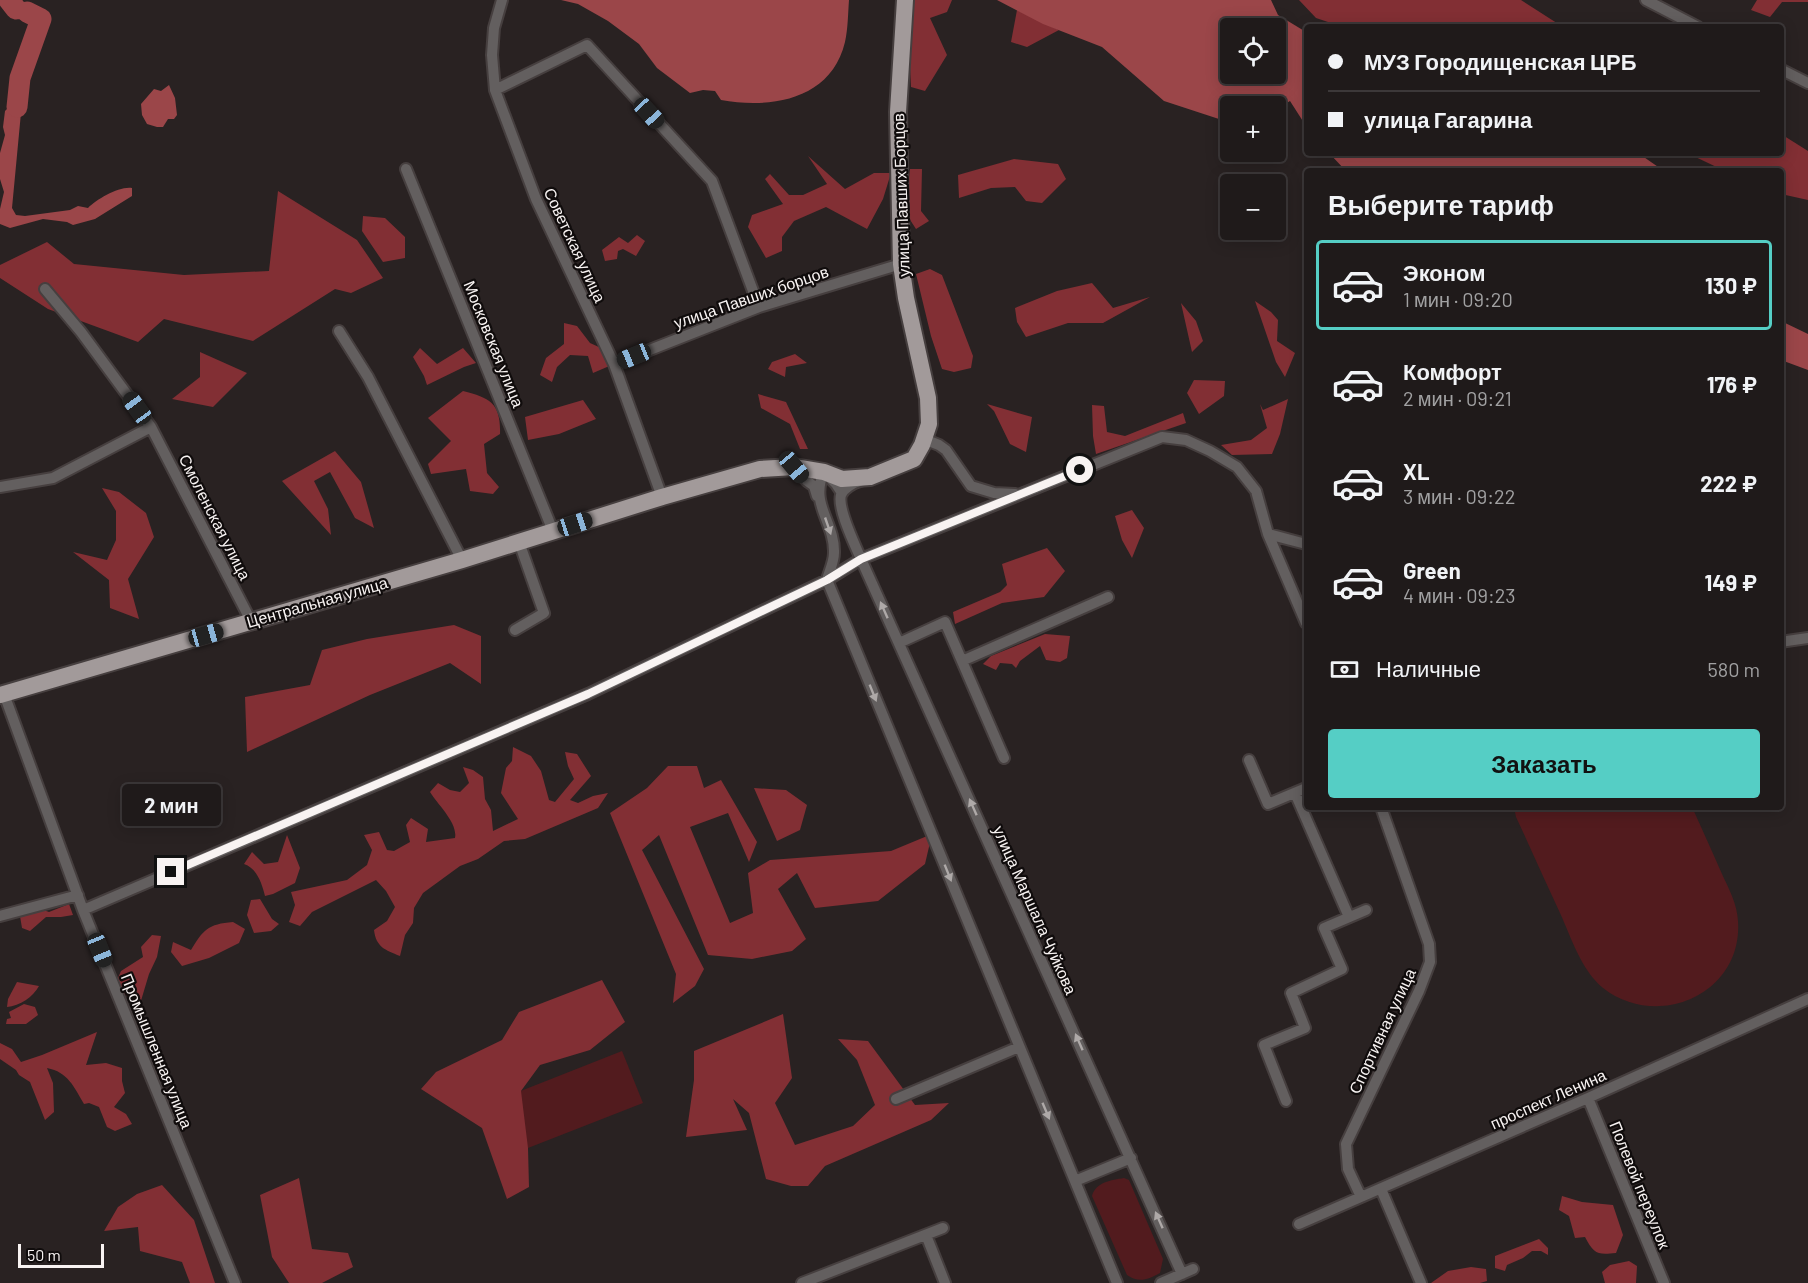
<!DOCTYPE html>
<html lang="ru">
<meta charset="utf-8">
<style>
:root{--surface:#1f1a1a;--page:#272323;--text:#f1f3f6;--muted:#a1a1a2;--line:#3c3839;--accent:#55cec5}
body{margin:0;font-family:Barlow,sans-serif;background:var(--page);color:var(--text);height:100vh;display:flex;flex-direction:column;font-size:22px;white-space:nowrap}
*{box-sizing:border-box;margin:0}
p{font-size:20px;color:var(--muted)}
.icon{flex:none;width:33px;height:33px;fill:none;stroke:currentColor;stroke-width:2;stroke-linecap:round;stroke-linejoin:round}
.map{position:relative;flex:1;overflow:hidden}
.panel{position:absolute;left:1304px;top:168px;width:480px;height:642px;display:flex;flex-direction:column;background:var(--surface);border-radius:6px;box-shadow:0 3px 15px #0003,0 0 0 2px var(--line)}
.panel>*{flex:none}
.top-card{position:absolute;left:1304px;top:24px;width:480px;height:132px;border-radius:6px;box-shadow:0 3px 15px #0003,0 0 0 2px var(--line);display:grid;align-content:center;height:132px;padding:0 24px;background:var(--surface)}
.tools{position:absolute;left:1220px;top:18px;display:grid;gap:12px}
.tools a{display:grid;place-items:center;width:66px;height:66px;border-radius:6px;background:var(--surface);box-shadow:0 3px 15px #0003,0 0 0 2px var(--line);font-size:30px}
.scale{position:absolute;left:18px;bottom:15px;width:86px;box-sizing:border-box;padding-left:6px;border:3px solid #f8f3f2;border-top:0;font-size:16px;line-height:21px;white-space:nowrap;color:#f8f3f2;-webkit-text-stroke:4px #100c0c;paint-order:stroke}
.end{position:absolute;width:27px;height:27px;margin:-14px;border:8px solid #f8f3f2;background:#111;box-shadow:0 0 0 3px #111}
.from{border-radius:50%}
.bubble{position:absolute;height:42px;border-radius:6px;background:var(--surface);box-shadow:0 3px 15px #0003,0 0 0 2px var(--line);font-size:20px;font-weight:700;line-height:42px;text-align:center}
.car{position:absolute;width:18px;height:36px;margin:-18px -9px;border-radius:8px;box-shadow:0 0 4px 2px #0007;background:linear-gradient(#222 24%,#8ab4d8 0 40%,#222 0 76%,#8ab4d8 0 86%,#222 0)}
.top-card b{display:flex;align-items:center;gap:21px;height:57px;font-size:22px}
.top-card b+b{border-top:2px solid var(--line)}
.top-card i{width:15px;height:15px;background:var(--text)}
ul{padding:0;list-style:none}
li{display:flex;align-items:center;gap:18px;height:90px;margin:0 12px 9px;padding:0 12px;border:3px solid transparent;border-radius:6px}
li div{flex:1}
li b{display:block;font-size:22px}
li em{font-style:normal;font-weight:700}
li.selected{border-color:var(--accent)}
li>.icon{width:54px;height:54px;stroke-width:1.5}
h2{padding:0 24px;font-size:27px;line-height:72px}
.pay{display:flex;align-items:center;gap:15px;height:66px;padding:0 24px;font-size:22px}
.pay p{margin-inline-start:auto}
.action{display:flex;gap:12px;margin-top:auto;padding:12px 24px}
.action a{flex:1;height:69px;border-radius:6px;background:var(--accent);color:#111;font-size:24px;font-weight:700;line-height:69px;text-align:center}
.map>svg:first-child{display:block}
.green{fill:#521b1e}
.forest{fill:#822f34}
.water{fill:#9b4649;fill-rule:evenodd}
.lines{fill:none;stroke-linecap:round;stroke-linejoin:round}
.river{stroke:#9b4649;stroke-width:21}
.street-casing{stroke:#463f3f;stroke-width:14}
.primary-casing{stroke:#463f3f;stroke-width:20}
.street{stroke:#635f5f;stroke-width:10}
.primary{stroke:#a29a9a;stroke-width:16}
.oneway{fill:#aea9a8}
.route{stroke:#f8f3f2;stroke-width:8}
.labels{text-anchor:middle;stroke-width:4.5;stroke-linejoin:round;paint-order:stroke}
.street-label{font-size:16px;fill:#f8f3f2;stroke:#100c0c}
</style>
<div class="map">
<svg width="1808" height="1283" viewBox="0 0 1808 1283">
<rect width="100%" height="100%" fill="#292222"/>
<path class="green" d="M1514,807H1692C1702,829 1712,851 1722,874C1729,889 1737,904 1738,921C1743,994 1658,1031 1603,988C1581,970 1571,937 1560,913C1545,881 1531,849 1516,817Z
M622,1051L643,1103L528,1148L508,1096Z
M1124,1178L1129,1180L1163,1259L1160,1273C1147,1280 1139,1283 1127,1275L1092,1196C1096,1182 1111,1180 1124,1178Z"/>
<path class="forest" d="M913,0H952L947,12L930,18L947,55L925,91L911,87L908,29Z
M1299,0H1521L1563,27H1343L1316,18Z
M1757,0H1808V2H1782L1770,17L1751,10Z
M1017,10L1059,30L1027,47L1011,42Z
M1781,134L1808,151V200L1781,194L1780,171H1725L1687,153H1780Z
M808,156L845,189L874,173H891L883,199L867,229L826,207L794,221L782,237V251L766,258L748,227L752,215L783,204L765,179L770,174L789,195H803L827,184Z
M1014,159L1058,164L1066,179L1042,203L1026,201L1015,187L991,188L959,198L958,175Z
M910,169H922L921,211L929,221L916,229L905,212Z
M278,191L357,240L383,278L351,293L335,289L253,341L164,319L138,342L48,309L0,278V265L47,242L74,264L184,275L269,271Z
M363,216L385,218L405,237V258L383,262L362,231Z
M637,235L645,241L636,256L623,249L618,251L617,259L605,261L602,250L619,237L628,243Z
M930,269L942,275L973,356L971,368L954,372L942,369L931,336L916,274Z
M1092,283L1113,308L1150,297L1103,323H1068L1026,337L1017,322L1015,308L1057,291Z
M1255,301L1271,312L1278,320L1277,341L1295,353L1285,377L1276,362Z
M1181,303L1196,321L1203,341L1192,352Z
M564,323L577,326L590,343L601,348L614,364L593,373L588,356L570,355L557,367L552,382L540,375L546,358L564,344Z
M420,348L437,364L463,348L476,363L464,367L427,385L424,376L413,357Z
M200,352L247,373L213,407L172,399L200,377Z
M795,354L807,363L786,367L785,377L768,369L772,362Z
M1194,380L1225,381L1224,396L1199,414L1187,393Z
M463,391C491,398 501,404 500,434L484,444L487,473L499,487L493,494L470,491L466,469L431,474L428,464L451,441L428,418Z
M758,394L786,402L808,449H800L790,424L761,408Z
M1288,399L1280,434L1272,454L1232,455L1221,445L1251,440L1267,428L1260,404L1263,410Z
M583,400L596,419L559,434L528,440L525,417Z
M987,404L1032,417L1026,452L1010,444L994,411Z
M1092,405L1104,406L1107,432L1125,436L1183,413L1186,423L1096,454L1093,436Z
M335,451L361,482L374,528L355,518L330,472L314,481L328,509L331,535L282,481Z
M102,488L119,492L146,513L154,537L128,579L139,619L110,608L109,580L73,552L107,560L116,540V511Z
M1132,510L1144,528L1132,558L1122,540L1115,516Z
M1047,548L1065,571L1044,597L1002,603L955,624L953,612L1000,592L1007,585L1002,564Z
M454,625L481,636V684L450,663L370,695L247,752L245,697L310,685L322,650L367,639Z
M1045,634L1070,636L1067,658L1060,662L1046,660L1040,646L1020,661L1016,668L1012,664L1000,663L996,670L983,664L991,656Z
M513,747L531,756L541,771L549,800L555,802L574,779L568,766L565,752L577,754L591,776L570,800L578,803L593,796L608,793L598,808L525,839L504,841L478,859L460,866L423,893L414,908L413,923L405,935L400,956C385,950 376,947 374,930L387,921L395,907L386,891L376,880L312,912L300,926L289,922L295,905L291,892L347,880L367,865L372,850L364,835L379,832L387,850L394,851L410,842L406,825L411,818L428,829L426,842L455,838C458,823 438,805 430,792L438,783L450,790L460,792L469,783L463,767L473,770L483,777L485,799L491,810L493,831L518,819L501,793L506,768L512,761Z
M668,766H697L704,788L721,780L757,842L749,862L728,813L690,827L730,923L753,913L748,873L770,860L891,851L932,834L925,864L878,901L815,908L797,873L778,889L806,939L792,951L752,959L708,955L659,835L642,850L704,969L695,986L673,1003L676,974L610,813L647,788Z
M754,788L786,790L807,805L800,830L777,841Z
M287,835L300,868L295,883L273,894L265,896C262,884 257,868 244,864L252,852L264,864L278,862Z
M260,899L272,919L279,924L271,931L254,933L247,915L251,900Z
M69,904L73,915L61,917H46L30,931L22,928L20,916L35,907L49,912Z
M233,922L245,929L239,943L209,958L182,966L171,952L173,942L191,950C203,930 208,924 233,922Z
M152,935L161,936L157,957L149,974L140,1004L123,993L118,978L121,971L143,957L141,947Z
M602,980L625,1022L590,1050L540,1065L521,1091L528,1148L529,1187L507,1199L482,1128L421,1089L436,1072L502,1040L519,1012Z
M17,982L39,986C33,997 20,1006 7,1007L8,999Z
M24,1004L35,1007L38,1015L26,1024H6L7,1019L11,1018L9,1012Z
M783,1014L792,1078L775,1103L795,1145L853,1126L875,1105L857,1060L838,1039L868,1041L915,1105L949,1103L931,1120L825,1166L808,1186H791L766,1179L749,1113L733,1099L747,1130L686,1137L694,1080V1051Z
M97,1032L86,1065L106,1063L122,1068V1081L125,1093L114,1107L126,1114L132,1124L115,1131L107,1127L99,1107L89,1103L84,1104C74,1087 68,1072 47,1068L53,1083L54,1112L45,1120L30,1082L19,1075L16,1070L0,1059V1043L12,1049L21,1062L42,1055Z
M299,1178L312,1249L348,1253L353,1267L322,1283H289L272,1257L260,1195Z
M162,1185L194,1220L215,1283H190L182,1262L140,1251L138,1227L104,1231L118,1207L137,1194Z
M1562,1196L1582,1202L1613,1205L1623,1235L1616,1253C1597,1255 1594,1254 1585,1237L1575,1238L1569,1216L1559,1210Z
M1539,1239L1548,1248V1255L1541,1251H1532L1523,1258L1507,1265L1505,1271L1495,1268V1256Z
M1629,1261L1637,1266L1636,1283H1605L1602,1272L1610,1265Z
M1471,1267L1486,1269L1487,1281L1480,1283H1431L1448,1271Z"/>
<path class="water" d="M561,0H849C848,13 848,29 845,42C831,100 771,109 721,100L715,91L703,90L690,93L657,68L639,44L608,21L578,4Z
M997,0H1271L1278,15L1306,32V126L1290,101L1275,110V106H1230V120H1222L1164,101L1102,47L1043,24ZM1275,28V74H1230V28Z
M17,78L24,81L12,208L16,215L25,216L70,210L78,206L88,208C97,199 119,186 132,188V196L95,219L73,225L67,222L43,219L10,228L0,224V209L4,192L0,179V153L5,135L3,127L5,111L9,107L13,84Z
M169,85L175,98L177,115L174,119H168L163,127H157L147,124L142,115L141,104L154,89L161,91Z
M1329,153H1638L1664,171H1346Z
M1781,321L1808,334V370L1781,360Z"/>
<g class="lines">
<path class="river" d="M9,0L16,9
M17,107L20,78L41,19L27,12"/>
<g class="street-casing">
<path id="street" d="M502,0L494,28L492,55L495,90L536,199L614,364L662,497
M1646,0L1698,27
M1780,69L1808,83
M495,90L587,45L712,181L759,307
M406,169L553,531
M45,289L81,332L151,427L251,621
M339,331L368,377L462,560
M614,364L759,307L901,264
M924,439L939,445L946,450L971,486L994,493L1015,494
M794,467L807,481L814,486L817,496
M860,481C853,483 844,488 841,495C837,508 855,545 861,559L1182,1274
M0,487L53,478L151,427
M1268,534L1306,544
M827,580L1117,1283
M827,580C829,572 834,562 834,553C835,522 809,504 824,472L836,484L842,493
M515,630L544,613L519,542
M1780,642L1808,638
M899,643L945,622L1004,758
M962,661L1108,597
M4,694L83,910L235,1283
M1249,760L1268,804L1306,788
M1295,793L1349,917
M83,910L588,694L827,580L861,559L1162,437L1186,440L1210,451L1237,467L1256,491L1268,534L1306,623
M0,916L78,895
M1588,1098L1664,1283
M896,1099L1019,1047
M1286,1101L1264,1045L1305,1028L1291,993L1342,969L1324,928L1366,910
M1075,1181L1131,1158
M1381,1189L1421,1283
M1361,1197L1348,1169L1346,1144L1419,991L1430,962L1429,944L1381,807
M1299,1224L1588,1098L1808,999
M926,1235L945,1283
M802,1283L943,1228
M1161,1283L1193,1269"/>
</g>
<g class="primary-casing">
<path id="primary" d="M0,695L462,560L662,497L760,469L794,467L824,472L842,479L870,477L914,459L922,445L929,424L928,398L906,298L901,264L898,112L905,0"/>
</g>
<use href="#street" class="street"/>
<use href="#primary" class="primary"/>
</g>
<defs><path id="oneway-solid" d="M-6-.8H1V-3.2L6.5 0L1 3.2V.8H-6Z" transform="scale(1.5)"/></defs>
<g class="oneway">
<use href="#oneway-solid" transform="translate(828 526) rotate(71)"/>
<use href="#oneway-solid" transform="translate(884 610) rotate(-114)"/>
<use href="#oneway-solid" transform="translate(873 693) rotate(68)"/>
<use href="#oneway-solid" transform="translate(973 807) rotate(-114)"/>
<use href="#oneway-solid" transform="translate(948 873) rotate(68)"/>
<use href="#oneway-solid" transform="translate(1079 1042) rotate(-114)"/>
<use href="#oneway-solid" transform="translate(1046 1111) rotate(67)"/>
<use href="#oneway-solid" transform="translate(1159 1220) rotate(-114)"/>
</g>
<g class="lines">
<path class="route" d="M171,872L588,694L827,580L861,559L1080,470"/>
</g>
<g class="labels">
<g class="street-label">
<text transform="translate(901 195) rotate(-92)" y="6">улица Павших Борцов</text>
<text transform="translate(575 245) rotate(65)" y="6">Советская улица</text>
<text transform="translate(751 297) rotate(-19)" y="6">улица Павших борцов</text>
<text transform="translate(494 344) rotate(68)" y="6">Московская улица</text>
<text transform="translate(215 517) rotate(63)" y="6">Смоленская улица</text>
<text transform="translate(317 602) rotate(-16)" y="6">Центральная улица</text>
<text transform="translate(1035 910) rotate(66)" y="6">улица Маршала Чуйкова</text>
<text transform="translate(1382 1031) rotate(-65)" y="6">Спортивная улица</text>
<text transform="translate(157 1051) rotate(68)" y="6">Промышленная улица</text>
<text transform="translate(1548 1099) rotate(-24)" y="6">проспект Ленина</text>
<text transform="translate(1640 1185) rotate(68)" y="6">Полевой переулок</text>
</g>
</g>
</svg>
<div class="tools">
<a><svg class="icon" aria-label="locate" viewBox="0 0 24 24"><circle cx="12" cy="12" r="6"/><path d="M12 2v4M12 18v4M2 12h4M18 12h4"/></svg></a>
<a>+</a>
<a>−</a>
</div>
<div class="scale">50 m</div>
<i class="end from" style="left:1080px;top:470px"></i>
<i class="end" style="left:171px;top:872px"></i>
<div class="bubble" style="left:122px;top:784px;width:99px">2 мин</div>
<i class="car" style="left:649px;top:113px;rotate:137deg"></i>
<i class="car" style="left:634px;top:356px;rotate:248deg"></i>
<i class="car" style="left:137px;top:408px;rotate:324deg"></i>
<i class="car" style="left:794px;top:467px;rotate:140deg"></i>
<i class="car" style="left:575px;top:524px;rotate:72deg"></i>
<i class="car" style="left:206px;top:635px;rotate:74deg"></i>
<i class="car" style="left:100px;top:950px;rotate:158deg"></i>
<div class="top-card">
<b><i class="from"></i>МУЗ Городищенская ЦРБ</b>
<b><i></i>улица Гагарина</b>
</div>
<section class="panel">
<h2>Выберите тариф</h2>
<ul>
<li class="selected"><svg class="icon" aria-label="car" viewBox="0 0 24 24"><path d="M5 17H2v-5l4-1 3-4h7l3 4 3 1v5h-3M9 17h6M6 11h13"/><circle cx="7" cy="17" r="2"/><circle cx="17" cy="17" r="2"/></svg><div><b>Эконом</b><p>1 мин · 09:20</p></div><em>130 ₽</em></li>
<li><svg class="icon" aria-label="car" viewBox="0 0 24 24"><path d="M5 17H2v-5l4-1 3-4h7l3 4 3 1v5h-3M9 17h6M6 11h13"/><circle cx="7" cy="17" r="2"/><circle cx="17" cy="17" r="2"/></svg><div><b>Комфорт</b><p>2 мин · 09:21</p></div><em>176 ₽</em></li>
<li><svg class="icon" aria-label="car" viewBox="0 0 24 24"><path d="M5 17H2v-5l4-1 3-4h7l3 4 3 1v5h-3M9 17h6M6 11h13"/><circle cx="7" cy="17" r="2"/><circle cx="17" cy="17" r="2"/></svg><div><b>XL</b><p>3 мин · 09:22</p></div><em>222 ₽</em></li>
<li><svg class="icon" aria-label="car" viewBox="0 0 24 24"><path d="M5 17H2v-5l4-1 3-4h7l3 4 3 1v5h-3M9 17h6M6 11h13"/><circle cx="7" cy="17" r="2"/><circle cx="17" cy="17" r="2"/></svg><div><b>Green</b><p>4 мин · 09:23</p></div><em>149 ₽</em></li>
</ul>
<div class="pay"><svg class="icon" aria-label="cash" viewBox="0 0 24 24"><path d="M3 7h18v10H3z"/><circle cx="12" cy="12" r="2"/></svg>Наличные<p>580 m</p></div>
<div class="action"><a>Заказать</a></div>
</section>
</div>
